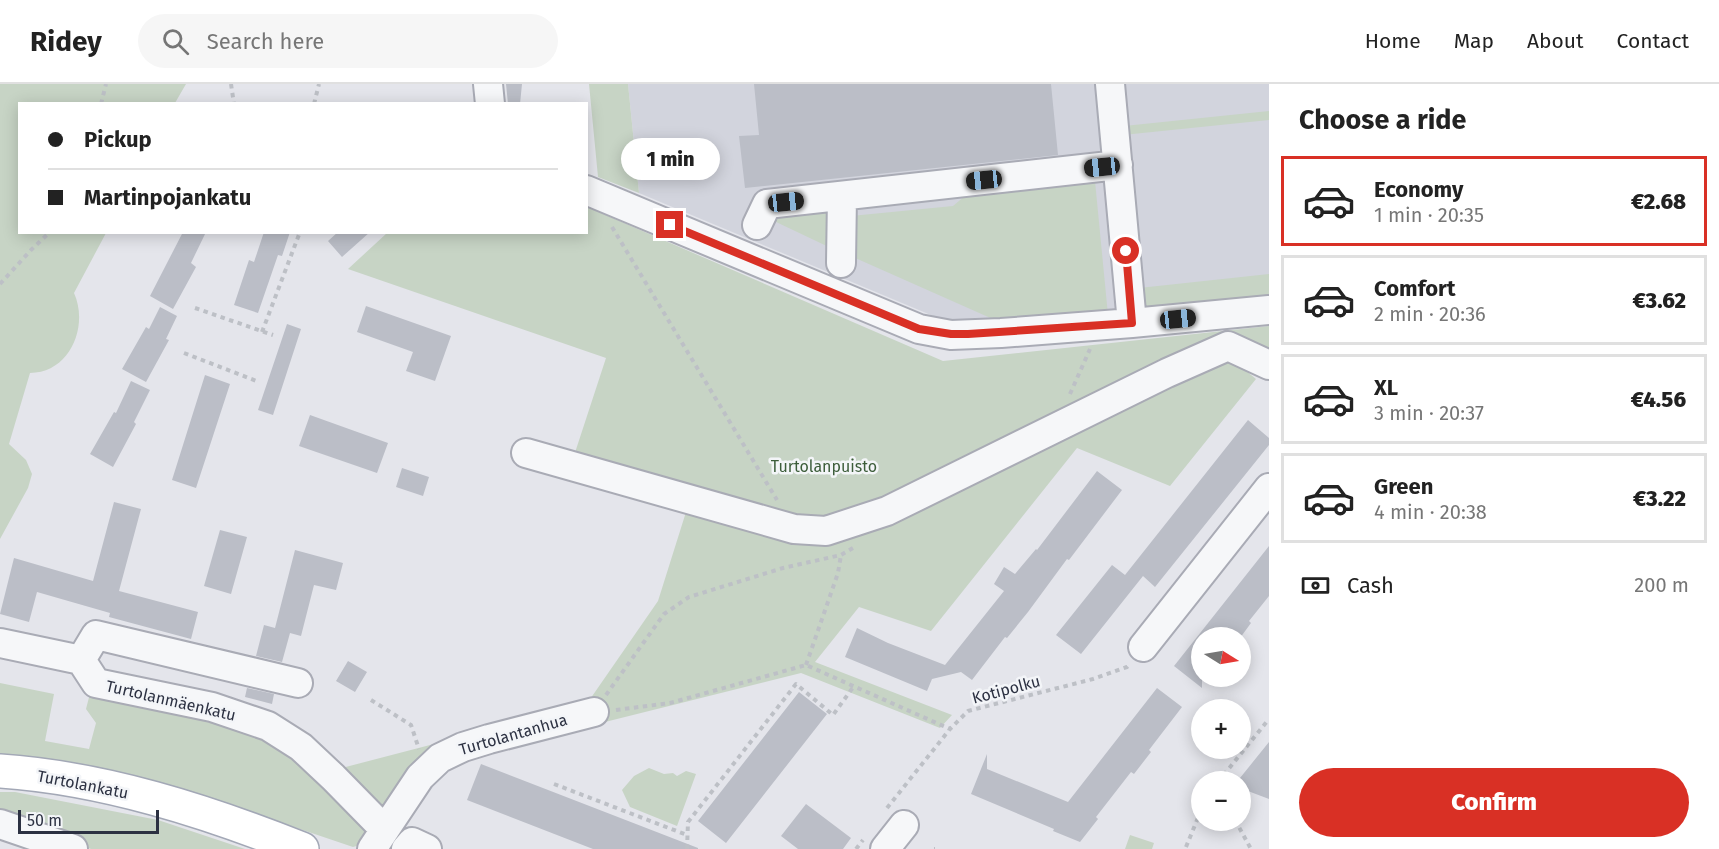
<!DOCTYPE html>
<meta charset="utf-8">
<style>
:root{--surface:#fff;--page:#f6f6f6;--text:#222;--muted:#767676;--line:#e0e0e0;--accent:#d93025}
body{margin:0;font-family:"Fira Sans",sans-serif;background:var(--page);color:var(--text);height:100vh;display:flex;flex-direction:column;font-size:22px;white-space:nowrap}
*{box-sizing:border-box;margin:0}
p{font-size:20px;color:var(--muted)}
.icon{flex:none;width:33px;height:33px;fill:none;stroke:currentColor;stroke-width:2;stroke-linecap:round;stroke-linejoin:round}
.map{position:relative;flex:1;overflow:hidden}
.panel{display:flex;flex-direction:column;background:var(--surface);width:450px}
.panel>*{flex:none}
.top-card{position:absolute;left:18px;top:18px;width:570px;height:132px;border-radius:0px;box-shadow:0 3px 15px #0003;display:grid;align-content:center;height:132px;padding:0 30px;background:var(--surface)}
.needle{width:39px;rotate:101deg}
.controls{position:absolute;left:1191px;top:543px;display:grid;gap:12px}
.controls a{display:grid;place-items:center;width:60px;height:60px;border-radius:50%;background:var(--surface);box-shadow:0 3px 15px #0003;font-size:30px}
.scale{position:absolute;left:18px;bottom:15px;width:141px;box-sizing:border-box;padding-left:6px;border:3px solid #2c3142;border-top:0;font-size:16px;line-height:21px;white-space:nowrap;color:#2c3142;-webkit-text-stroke:4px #f3f5f8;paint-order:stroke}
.end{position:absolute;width:27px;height:27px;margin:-14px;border:8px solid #d93025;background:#fff;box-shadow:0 0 0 3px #fff}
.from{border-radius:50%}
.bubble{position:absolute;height:42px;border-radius:21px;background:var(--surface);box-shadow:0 3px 15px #0003;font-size:20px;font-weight:800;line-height:42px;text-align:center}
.car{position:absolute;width:18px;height:36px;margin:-18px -9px;border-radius:8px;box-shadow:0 0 4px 2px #0007;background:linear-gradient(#222 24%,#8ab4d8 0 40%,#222 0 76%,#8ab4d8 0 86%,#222 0)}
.top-card b{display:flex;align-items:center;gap:21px;height:57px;font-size:22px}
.top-card b+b{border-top:2px solid var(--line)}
.top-card i{width:15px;height:15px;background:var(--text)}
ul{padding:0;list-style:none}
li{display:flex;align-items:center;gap:18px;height:90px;margin:0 12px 9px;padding:0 18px;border:3px solid var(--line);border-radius:0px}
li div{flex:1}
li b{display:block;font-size:22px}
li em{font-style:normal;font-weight:800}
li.current{border-color:var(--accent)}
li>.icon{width:54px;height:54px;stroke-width:1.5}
h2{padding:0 30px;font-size:27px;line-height:72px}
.pay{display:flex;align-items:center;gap:15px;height:66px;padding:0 30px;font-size:22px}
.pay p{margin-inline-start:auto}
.action{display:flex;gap:12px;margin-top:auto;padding:12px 30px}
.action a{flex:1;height:69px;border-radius:36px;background:var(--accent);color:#fff;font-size:24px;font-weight:800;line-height:69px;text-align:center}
header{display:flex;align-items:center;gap:36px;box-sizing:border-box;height:84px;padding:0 30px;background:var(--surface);border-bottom:2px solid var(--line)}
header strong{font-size:28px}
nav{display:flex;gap:33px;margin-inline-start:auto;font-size:21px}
.search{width:420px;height:54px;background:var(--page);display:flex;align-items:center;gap:15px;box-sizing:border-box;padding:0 21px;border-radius:33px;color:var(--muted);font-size:22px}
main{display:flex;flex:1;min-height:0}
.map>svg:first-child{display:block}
.built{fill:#d2d4dd}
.green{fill:#c7d4c5}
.building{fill:#bbbec7}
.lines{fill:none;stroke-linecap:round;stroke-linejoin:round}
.minor-casing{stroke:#a9abb5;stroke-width:32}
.major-casing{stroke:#a3a8b6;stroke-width:36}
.path{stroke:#bdc0c6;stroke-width:4;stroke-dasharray:4.5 4.5;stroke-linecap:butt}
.minor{stroke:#f6f7f9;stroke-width:28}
.major{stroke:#fff;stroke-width:33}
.route{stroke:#d93025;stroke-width:8}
.labels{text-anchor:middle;stroke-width:5;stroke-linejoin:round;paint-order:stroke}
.park-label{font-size:16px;fill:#3c5d3a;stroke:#f3f5f8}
.street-label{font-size:16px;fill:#2c3142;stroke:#f3f5f8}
</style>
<header>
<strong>Ridey</strong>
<div class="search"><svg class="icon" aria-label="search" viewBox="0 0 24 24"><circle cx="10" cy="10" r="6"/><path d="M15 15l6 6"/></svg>Search here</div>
<nav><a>Home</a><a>Map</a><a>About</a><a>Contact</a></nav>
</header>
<main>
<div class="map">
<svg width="1269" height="765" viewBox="0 0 1269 765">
<rect width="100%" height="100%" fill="#e4e5eb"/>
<path class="built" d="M628,0H1269V209L1107,231L950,239L639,109Z"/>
<path class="green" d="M0,0H186L175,19L20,20V148L106,149L74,209C89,242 70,289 30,289L9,360L26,376L32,390L28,404L0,455Z
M589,0H628L639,109L598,93Z
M1269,27V36L1123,51L1124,42Z
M1095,97L1108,231L995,236L853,173L851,132L953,122L972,106Z
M828,122L833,165L774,137L772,127Z
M587,123L943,277L1269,242V273L1228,272L1256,295L1170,402L1077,364L931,547L859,523L815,578L952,631L940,644L801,589L601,639L586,621L658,517L686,428L567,393L606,274L348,185L387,149L586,148Z
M1269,190V214L1144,224L1139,204Z
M95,590L265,629L338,685L453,655L360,761L353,763L238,724L0,676V599L54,610L45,657L89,665L96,639L86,625Z
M649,684L664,690L673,689L677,692L686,687L696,690L677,742L630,723L622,706L634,692Z
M0,708H15L158,736L245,765H91L0,733Z
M1130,751L1154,759L1152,765H1125Z"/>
<path class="building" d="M506,0H522L520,20H508Z
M754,0H1051L1058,71L745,104L739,52L759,51Z
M183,148H206L191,179L196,183L173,225L150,212Z
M264,148H290L282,172L278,171L258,229L234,221L249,176L254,178Z
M338,148H370L342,173L328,157Z
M366,222L451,252L435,297L406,287L413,268L357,248Z
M160,223L177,232L166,255L169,256L146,298L122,285L146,243L149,245Z
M287,240L301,245L273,331L258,326Z
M205,291L230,300L196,404L172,396Z
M131,297L150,306L134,338L136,340L113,383L90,370L114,328L116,329Z
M310,331L388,359L377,389L299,362Z
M1248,336L1269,354V361L1155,503L1143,492L1081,570L1056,551L1112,481L1125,491Z
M402,384L429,393L423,412L396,403Z
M1097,387L1122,406L1069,476L1067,475L1028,528L1007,554L1005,553L972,596L961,588L932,595L927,607L845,573L857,544L888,559L945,581L1004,507L994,500L1004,483L1015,490L1036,465L1037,466Z
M114,418L141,425L119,507L198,528L191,555L109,533L110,529L37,508L29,538L0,530L14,474L93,497Z
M220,446L247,453L231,510L204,502Z
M1269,462V512L1249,537L1251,539L1240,554H1202V604L1174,582Z
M295,466L343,479L336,506L314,501L301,552L290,549L282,578L256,572L264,541L275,544Z
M348,577L367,588L355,608L336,597Z
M247,604L274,610L272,620L245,613Z
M1157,604L1182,623L1149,666L1151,668L1134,690L1131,688L1096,733L1098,735L1080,758L1053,747L1054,745L971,710L987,670V685L1068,718Z
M799,608L827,630L726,759L698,737Z
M1269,658V715L1240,704V694Z
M481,680L698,764V765H593L467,716Z
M806,720L851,754L843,765H798L781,752Z"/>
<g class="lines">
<g class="minor-casing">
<path id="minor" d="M488,0L490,20
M1110,0L1132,239
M586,106L919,245L951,251L1001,249L1132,239L1269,226
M757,141L767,120L1118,81
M841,179L842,112
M526,369L794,445L826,447L887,427L1167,289L1228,262L1269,281
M0,559L81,576L96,551L298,599
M1143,563L1269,404
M81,576L96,599L212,623L268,642L301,663L333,693L384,745
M0,740L73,765
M372,765L420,693L440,674L463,663L489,655L594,628
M406,765L412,758L427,765
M885,765L904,741"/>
</g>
<g class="major-casing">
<path id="major" d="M0,687C104,694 206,727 302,765"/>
</g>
<path class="path" d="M231,0L234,20
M101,20L106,0
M314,20L319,0
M612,143L777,416
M0,200L31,166L50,148
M195,224L273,251
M262,248L300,148
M184,269L259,298
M1070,310L1090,265
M806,581L838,489L841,471
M606,611L664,530L689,513L783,484L841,471L853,464
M371,616L411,641L419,665
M616,626L670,619L806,581L950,645
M1218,698L1269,635
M554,700L687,751
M887,724L950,645L968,627L1093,595L1127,583L1130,580
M1235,736L1251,765
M1186,763L1202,724
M687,765L688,738L796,600L833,631L854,602
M856,765L863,756
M934,765H935"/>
<use href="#minor" class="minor"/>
<use href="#major" class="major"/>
</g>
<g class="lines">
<path class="route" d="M670,141L919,245L951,250H968L1132,239L1126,167"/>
</g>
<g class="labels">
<g class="park-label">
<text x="824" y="388">Turtolanpuisto</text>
</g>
<g class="street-label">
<text transform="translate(1006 605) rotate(-15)" y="6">Kotipolku</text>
<text transform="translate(171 616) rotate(13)" y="6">Turtolanmäenkatu</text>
<text transform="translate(513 650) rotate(-16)" y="6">Turtolantanhua</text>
<text transform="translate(83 700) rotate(11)" y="6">Turtolankatu</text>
</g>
</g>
</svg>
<div class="controls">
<a><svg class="needle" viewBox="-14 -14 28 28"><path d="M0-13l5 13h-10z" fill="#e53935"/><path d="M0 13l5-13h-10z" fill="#767676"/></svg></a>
<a>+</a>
<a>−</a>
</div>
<div class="scale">50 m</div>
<i class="end from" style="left:1126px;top:167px"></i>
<i class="end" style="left:670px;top:141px"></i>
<div class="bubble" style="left:621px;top:54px;width:99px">1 min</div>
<i class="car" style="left:1102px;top:83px;rotate:264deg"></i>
<i class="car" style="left:984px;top:96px;rotate:264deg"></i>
<i class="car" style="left:786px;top:118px;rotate:84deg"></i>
<i class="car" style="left:1178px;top:235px;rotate:84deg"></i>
<div class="top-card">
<b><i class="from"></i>Pickup</b>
<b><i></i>Martinpojankatu</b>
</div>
</div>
<section class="panel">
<h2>Choose a ride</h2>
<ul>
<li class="current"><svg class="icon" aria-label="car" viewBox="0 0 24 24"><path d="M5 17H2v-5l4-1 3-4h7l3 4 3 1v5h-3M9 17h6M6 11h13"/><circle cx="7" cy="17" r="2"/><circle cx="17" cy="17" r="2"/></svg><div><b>Economy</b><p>1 min · 20:35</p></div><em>€2.68</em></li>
<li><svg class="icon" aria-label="car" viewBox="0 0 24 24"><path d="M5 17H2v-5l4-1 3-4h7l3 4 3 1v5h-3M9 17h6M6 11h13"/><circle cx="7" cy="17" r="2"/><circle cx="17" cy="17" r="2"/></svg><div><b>Comfort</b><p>2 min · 20:36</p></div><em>€3.62</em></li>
<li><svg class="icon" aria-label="car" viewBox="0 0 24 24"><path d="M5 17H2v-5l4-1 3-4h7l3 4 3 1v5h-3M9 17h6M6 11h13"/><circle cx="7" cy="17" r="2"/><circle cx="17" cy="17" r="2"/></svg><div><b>XL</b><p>3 min · 20:37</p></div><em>€4.56</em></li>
<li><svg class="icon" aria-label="car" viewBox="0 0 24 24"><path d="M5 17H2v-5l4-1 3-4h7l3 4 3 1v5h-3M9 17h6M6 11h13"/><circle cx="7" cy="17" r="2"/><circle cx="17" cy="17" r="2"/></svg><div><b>Green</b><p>4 min · 20:38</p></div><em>€3.22</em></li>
</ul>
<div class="pay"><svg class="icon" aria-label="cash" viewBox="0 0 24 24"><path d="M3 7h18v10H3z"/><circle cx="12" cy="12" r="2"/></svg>Cash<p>200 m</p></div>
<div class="action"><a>Confirm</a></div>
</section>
</main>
